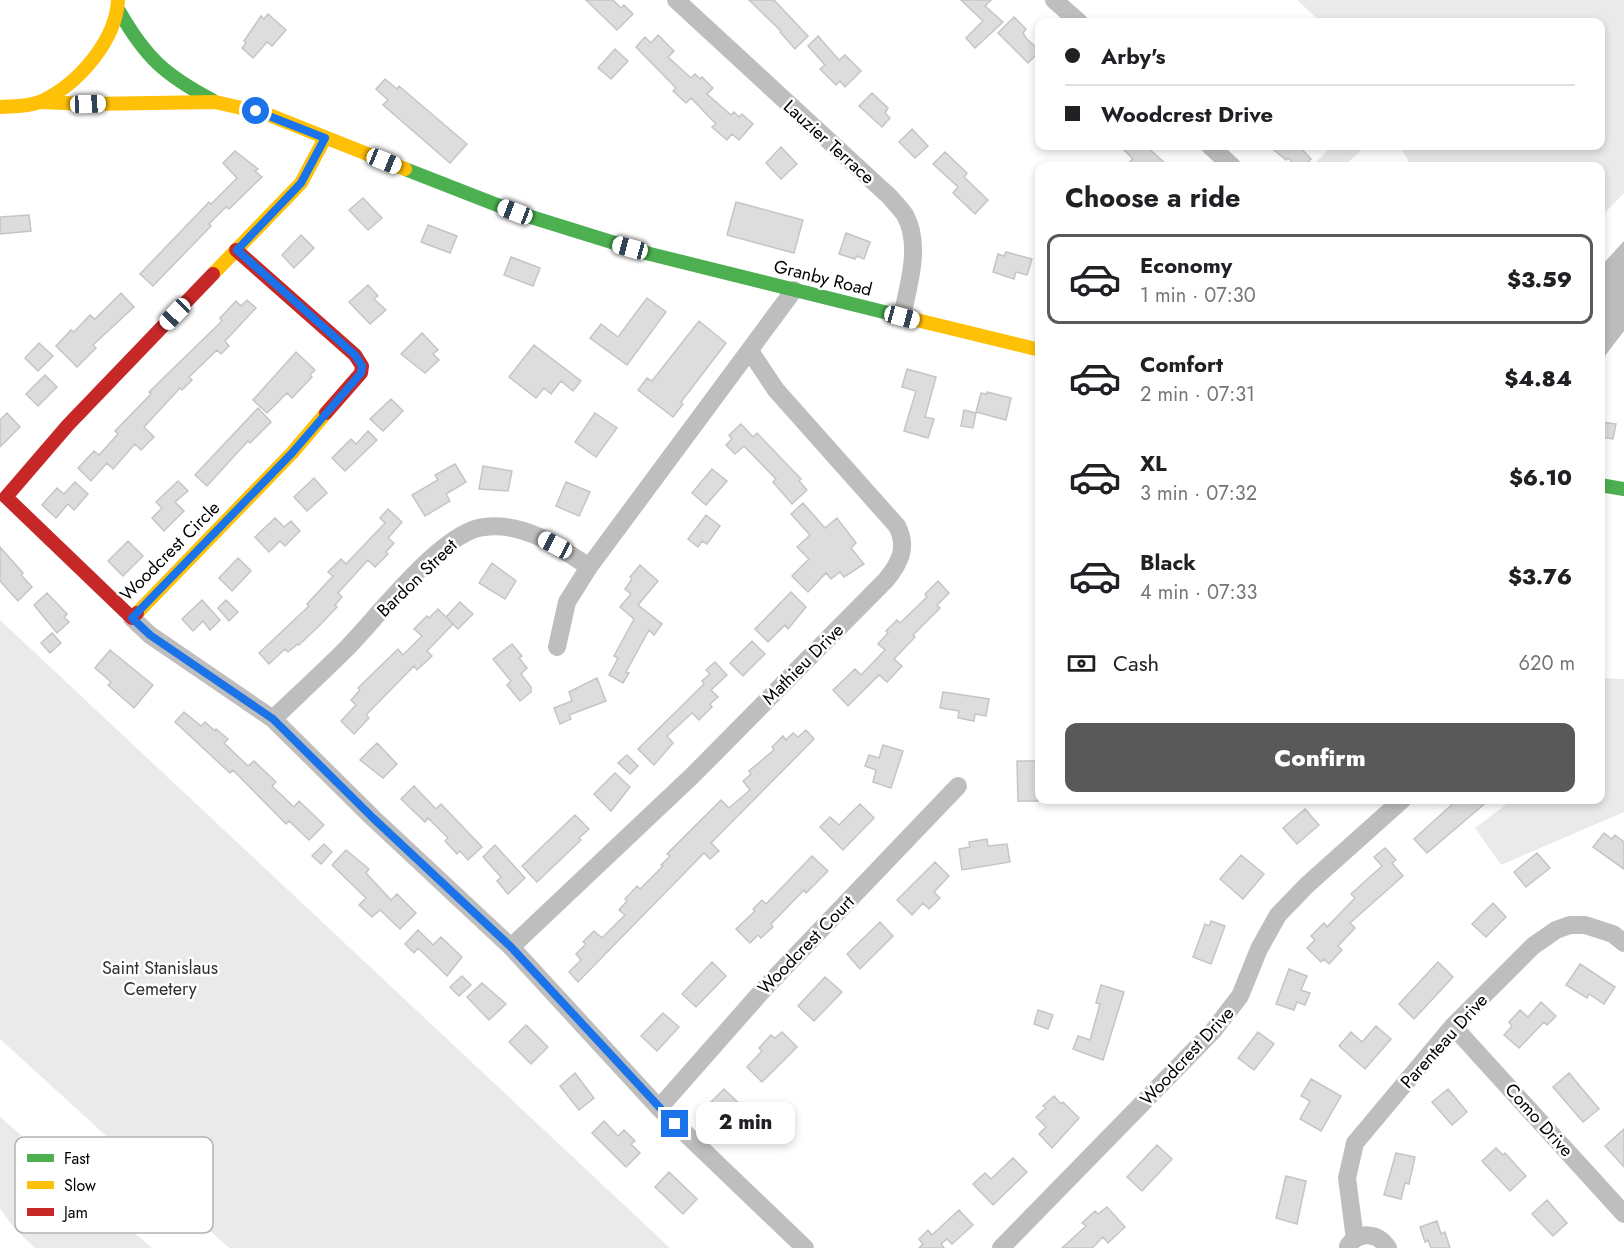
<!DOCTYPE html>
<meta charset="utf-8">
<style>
:root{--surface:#fff;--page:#f2f2f2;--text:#202124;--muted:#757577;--line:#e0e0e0;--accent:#595959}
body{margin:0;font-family:Jost,sans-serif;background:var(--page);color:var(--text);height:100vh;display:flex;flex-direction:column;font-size:22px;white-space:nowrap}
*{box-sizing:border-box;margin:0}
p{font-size:20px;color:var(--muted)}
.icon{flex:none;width:33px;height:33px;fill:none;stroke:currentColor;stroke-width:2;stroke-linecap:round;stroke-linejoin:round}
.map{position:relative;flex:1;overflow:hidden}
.side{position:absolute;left:1035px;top:162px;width:570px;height:642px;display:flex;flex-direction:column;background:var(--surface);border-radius:12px;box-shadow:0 3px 9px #0003}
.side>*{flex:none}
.hud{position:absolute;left:1035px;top:18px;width:570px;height:132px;border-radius:12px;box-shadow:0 3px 9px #0003;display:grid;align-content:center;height:132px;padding:0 30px;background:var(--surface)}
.end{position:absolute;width:27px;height:27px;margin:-14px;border:8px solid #1a73e8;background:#fff;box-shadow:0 0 0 3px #fff}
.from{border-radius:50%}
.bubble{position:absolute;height:42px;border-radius:12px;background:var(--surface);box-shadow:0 3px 9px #0003;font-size:20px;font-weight:800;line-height:42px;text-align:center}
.car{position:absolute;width:18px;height:36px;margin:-18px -9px;border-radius:8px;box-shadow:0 0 4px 2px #0007;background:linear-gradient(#fff 24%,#345 0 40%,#fff 0 76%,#345 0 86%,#fff 0)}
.hud b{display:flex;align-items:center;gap:21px;height:57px;font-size:22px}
.hud b+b{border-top:2px solid var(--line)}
.hud i{width:15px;height:15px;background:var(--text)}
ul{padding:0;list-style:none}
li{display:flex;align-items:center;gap:18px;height:90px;margin:0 12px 9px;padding:0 18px;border:3px solid transparent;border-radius:12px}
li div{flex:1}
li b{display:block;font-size:22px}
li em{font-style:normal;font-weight:800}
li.current{border-color:var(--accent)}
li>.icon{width:54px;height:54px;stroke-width:1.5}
h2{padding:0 30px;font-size:27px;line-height:72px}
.pay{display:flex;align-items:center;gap:15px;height:66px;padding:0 30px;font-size:22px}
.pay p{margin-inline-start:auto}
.primary-button{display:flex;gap:12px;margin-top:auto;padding:12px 30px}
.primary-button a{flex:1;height:69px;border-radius:12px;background:var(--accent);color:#fff;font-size:24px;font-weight:800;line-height:69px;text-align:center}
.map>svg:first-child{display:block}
.green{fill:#eaeaea}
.water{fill:#bcbcbc}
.building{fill:#ddd;stroke:#c5c5c5;stroke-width:1.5}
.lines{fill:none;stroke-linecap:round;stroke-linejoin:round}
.street{stroke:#bebebe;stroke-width:18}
.fast{stroke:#4caf50;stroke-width:14}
.slow{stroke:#ffc107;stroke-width:14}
.jam{stroke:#c62828;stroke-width:14}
.route{stroke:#1a73e8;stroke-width:8}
.labels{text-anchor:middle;stroke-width:5;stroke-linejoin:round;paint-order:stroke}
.street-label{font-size:18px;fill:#000;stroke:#fff}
.park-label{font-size:18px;fill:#303030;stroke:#fff}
.key{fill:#fff;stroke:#b2b2b2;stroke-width:1.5}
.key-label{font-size:16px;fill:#000}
</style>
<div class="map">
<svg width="1624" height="1248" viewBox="0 0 1624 1248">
<rect width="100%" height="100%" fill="#fff"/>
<path class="green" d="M1297,0H1624V193L1601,217L1600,166H1411L1400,146H1600V22H1321Z
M1332,146H1366L1344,166H1312Z
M0,620L670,1248H229L0,1039Z
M1601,678L1624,679V812L1501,865L1475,828L1512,800H1600Z
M0,1117L152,1248H35L15,1229L0,1209Z"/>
<path class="water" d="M1624,241V331L1601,361V266Z"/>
<path class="building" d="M586,0H613L621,8L624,5L633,14L617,30Z
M749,0H774L808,36L795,49L780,32L781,31Z
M961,0H991L985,6L1003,22L975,48L966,38L983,21Z
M268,14L286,30L272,46L267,42L253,58L242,48L246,43L244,41L261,16L264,19Z
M1014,17L1026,29L1023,33L1026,38L1040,51L1028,63L998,33Z
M658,35L674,51L668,57L691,78L695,74L700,79L702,77L713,88L707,94L731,115L734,112L739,117L742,114L753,124L739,140L732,134L727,140L712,127L716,124L691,98L686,103L673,91L676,88L636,47L645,37L651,43Z
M818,36L839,60L845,55L861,71L845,87L840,81L836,85L820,69L825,65L808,46Z
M615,49L628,61L611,79L598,68Z
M385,79L397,89L399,86L467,144L450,163L383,105L388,100L376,89Z
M872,93L888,108L885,113L890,118L882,127L859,106Z
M912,129L928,146L915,158L899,142Z
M1120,146H1146L1168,166H1125L1133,159Z
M1269,146H1299L1311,159L1304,166H1297L1288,158L1286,160Z
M781,147L797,164L781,179L766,163Z
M235,151L258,169L255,171L262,177L229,209L226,207L209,224L211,226L153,286L140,274L209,202L211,204L237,178L223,163Z
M945,152L967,173L964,177L988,200L975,214L953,193L958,187L933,164Z
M363,198L382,218L368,230L349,210Z
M736,202L803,220L794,253L727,235Z
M29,215L31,231L0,234V217Z
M428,225L457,236L450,253L421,242Z
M846,233L870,242L864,259L857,256L855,259L839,254Z
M301,235L314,248L294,268L282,255Z
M1006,252L1032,259L1027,275L1016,272L1014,279L993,272L998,254L1004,256Z
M511,257L540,268L533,286L504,275Z
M368,285L378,296L374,299L386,310L370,324L349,302Z
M121,293L134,307L93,345L96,348L77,367L56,346L71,330L74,332L90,315L95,319Z
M647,298L666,312L627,365L590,338L601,324L618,337Z
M247,300L256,308L225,341L229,346L221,354L217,350L189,377L192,380L182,390L180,388L144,427L154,437L141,450L135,444L113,469L107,463L91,481L78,468L94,451L99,455L118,434L115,431L151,394L149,392L222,321L220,318L236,301L241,306Z
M699,321L726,343L681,402L683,404L673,417L638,390L647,378L652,381Z
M422,333L438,350L433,354L439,360L425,373L401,354Z
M39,343L53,356L38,371L25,358Z
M534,345L581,381L573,391L561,381L551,394L544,388L536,398L509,377Z
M296,352L315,370L310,375L312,377L292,398L287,393L267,413L253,400Z
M907,369L936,377L925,417L934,419L928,438L904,431L916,391L902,387Z
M45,375L57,387L38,406L26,394Z
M987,392L1011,398L1006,420L976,412L981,393L987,394Z
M391,399L403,411L383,431L370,419Z
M258,408L271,422L250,443L248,441L207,486L195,475Z
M964,410L976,413L973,428L961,426Z
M7,413L20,427L0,447V420Z
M595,413L617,428L596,457L575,442Z
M1600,422L1616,424L1613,439L1600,437Z
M741,424L753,437L757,433L801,479L799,481L807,490L792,504L773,482L776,479L744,446L735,454L726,445L732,439L729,435Z
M368,431L377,440L345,471L332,458L351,439L356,444Z
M455,464L466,482L446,494L450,501L425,516L412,495L438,480L435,475Z
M483,466L512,471L508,491L479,489Z
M712,469L727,481L706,505L692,493Z
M314,478L327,493L307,511L294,497Z
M178,481L188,491L175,502L184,511L164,531L152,518L162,508L156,502Z
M75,482L88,494L74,510L68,504L56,518L42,505L57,488L64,494Z
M566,482L590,492L579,516L556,506Z
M803,503L825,528L837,518L856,543L851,548L864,564L844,577L840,572L831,579L826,573L808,592L792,576L809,559L797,547L810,535L791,514Z
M388,509L402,522L388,538L394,543L386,552L388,554L375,567L368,560L338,593L342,597L335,605L337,607L319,626L299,645L298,644L288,652L285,649L269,664L259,653L309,606L307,604L333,576L328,572L341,559L346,564L385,523L380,518Z
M706,515L720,526L707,544L702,541L698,547L688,539Z
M275,518L284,527L291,521L300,531L285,546L280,541L269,552L255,537Z
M128,541L143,556L123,576L108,561Z
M0,547L23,573L21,575L32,587L18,601L0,581Z
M238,558L251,571L232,591L219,578Z
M492,563L516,581L505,599L479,583Z
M640,565L658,581L638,605L662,624L654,635L649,630L626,672L629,673L623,683L609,675L618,658L614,656L634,619L620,607L631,594L625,589L632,579L630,577Z
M938,581L949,593L937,605L940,608L913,635L915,637L894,659L902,666L887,682L879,675L848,706L833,690L855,669L861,675L885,650L878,644L888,633L886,631L897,620L900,623L927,597L925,594Z
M791,592L806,607L788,629L785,625L768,642L755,629Z
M47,593L67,614L64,617L69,622L57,633L34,605Z
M202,600L220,620L210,630L203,621L193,631L182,619Z
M226,600L238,612L229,621L218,608Z
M460,602L473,614L458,629L446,617Z
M438,609L453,624L427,651L432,656L417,670L414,666L366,715L369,718L354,734L341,721L356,705L351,700L360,690L358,688L398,649L403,655L422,636L414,629L427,616L429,618Z
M52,633L61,643L50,653L41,643Z
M752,641L765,654L743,676L730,663Z
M512,644L522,656L519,658L527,668L521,674L531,687V692L520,701L507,685L511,681L493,659Z
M110,650L153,685L134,708L108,685L111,682L95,668Z
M715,662L727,675L711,690L718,697L710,704L712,707L699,720L692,713L667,736L673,743L654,765L638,749L704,684L702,681L710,674L706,670Z
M597,678L606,701L569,715L571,719L560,724L554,708L572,701L569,692Z
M943,692L989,699L986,716L975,714L974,721L958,718L959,711L940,708Z
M184,712L201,726L205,722L215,731L216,729L228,739L224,743L248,766L254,761L276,782L272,786L294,807L299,801L324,825L309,840L289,821L286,824L233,770L230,773L175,722Z
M806,730L814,739L711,843L719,851L710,859L704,853L578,982L569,972L581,960L576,954L586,944L583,942L594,931L602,938L625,915L619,910L627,901L625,899L637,886L640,889L663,866L661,865L670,856L667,854L721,800L729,808L750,790L743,781L751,774L749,771L774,750L772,747L783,736L786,740L793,733L798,737Z
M377,743L397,764L383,778L360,760Z
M883,745L903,751L891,788L873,782L876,770L865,766L869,755L879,758Z
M627,755L638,766L630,774L618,763Z
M1017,761H1037L1038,801H1018Z
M615,773L630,787L611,811L594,794Z
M414,786L436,809L441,804L482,847L468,860L460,851L457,854L445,841L448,838L428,818L425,822L401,799Z
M1457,800H1489L1427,853L1414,839Z
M860,804L874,818L843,850L820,827L830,817L839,825Z
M1305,809L1319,825L1297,844L1283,828Z
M575,815L589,829L579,838L581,840L537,882L522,866Z
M1604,833L1612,839L1615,835L1624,842V869L1593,847Z
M987,839L988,846L1007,844L1010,862L962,870L959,849L970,847L969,842Z
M324,844L332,852L321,864L312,856Z
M495,845L525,878L508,894L497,881L501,877L483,857Z
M1385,848L1396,860L1392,863L1403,876L1350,923L1355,928L1338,946L1342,950L1329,964L1324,959L1321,962L1307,948L1315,940L1311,936L1324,923L1327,927L1355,898L1351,894L1382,866L1374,857Z
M346,850L369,869L366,873L391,900L397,894L416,913L400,929L380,910L372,917L359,905L366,898L332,865Z
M1537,853L1550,868L1526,887L1514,872Z
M1241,855L1264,874L1243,899L1220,879Z
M812,856L828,871L806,893L804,890L771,924L773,927L761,938L758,935L750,943L736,929L755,911L753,909L762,900L766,904Z
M935,862L949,876L934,892L940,898L929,909L923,903L912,915L897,900Z
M1493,903L1506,917L1486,937L1472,924Z
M1211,921L1225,926L1211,964L1193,957L1205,924L1209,926Z
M880,922L893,936L860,969L847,954Z
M418,930L433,945L441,937L462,957L447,976L418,948L414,953L405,944Z
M712,962L726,976L696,1007L682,994Z
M1438,962L1453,977L1414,1019L1399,1004Z
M1580,964L1615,987L1604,1004L1589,994L1587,998L1566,985Z
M1289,969L1307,976L1301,990L1310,993L1305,1005L1297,1002L1294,1010L1276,1004Z
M462,976L471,985L459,996L450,987Z
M825,977L842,992L814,1021L798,1006Z
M482,983L506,1004L489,1020L467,997Z
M1101,985L1124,992L1103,1060L1073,1049L1078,1036L1090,1040L1100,1004L1096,1003Z
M1541,1002L1556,1016L1547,1025L1544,1022L1519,1048L1504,1035L1512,1026L1509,1022L1520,1010L1528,1017Z
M1038,1010L1053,1015L1048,1029L1034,1024Z
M663,1013L679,1027L657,1051L641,1036Z
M526,1025L548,1047L531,1064L509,1042Z
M1376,1026L1391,1039L1365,1069L1339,1046L1351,1032L1362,1042Z
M782,1032L797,1047L762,1082L747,1067L762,1051L759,1048L771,1035L775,1038Z
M1258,1032L1274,1044L1254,1070L1238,1058Z
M575,1073L594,1098L579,1110L560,1086Z
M1569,1073L1599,1109L1583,1122L1553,1087Z
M1311,1079L1341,1096L1321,1131L1300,1119L1310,1101L1301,1096Z
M724,1089L758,1122L746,1134L733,1121L727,1127L715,1116L719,1112L710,1103Z
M1448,1089L1467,1112L1452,1125L1432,1102Z
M1054,1096L1061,1104L1063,1102L1079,1118L1052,1148L1039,1134L1046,1127L1036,1117L1046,1108L1043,1106Z
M604,1121L618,1136L624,1130L635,1141L631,1144L640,1153L626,1167L592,1133Z
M1624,1129V1167L1605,1146Z
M1157,1145L1172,1159L1142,1191L1127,1177Z
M1496,1148L1503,1155L1505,1153L1526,1176L1510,1191L1482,1161Z
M1396,1153L1415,1157L1409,1184L1405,1183L1401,1199L1384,1195Z
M1013,1158L1027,1172L993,1205L973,1184L985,1173L991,1179Z
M669,1172L697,1199L683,1214L655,1187Z
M1286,1176L1306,1181L1297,1224L1276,1218Z
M1547,1200L1567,1223L1553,1236L1532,1214Z
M1107,1207L1125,1227L1108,1243L1103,1237L1092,1248H1062L1086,1226L1082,1223L1095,1211L1098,1214Z
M959,1210L973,1225L952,1244L947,1239L941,1244L944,1248H919L923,1244L919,1239L928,1230L932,1235Z
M1437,1221L1441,1234L1445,1232L1450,1248H1431L1428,1240L1425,1242L1420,1227Z"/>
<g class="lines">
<path class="street" d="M676,0L890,197C895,203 901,209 905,215C922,246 908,285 902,317
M1054,0L1079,22
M1210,146L1232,166
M132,618L150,635L273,719L373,818L511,947L659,1108L805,1248
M557,647L567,602L589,567
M273,719C297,696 322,673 346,649C377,618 442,531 484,527C524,522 558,546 589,567L794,290
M511,947L693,775L886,580C900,563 908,547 897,526L776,390L750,351
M1453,1026L1624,1214
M659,1108L763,990L958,786
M1355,1239L1347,1178L1355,1143L1453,1026L1533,946L1556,930L1570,925H1585L1613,934L1624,943
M1348,1246C1359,1231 1378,1232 1388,1248
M1001,1248L1213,1031L1240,996L1259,949L1278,915L1307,885L1402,800"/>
<path class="fast" d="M119,11C146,58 165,75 212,100
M405,169L515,212L650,254L892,314
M1600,485L1624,489"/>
<path class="slow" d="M40,102L88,104L215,102L264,113L405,169
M0,107C13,106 29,107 42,101C78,84 116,41 118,0
M213,274L301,183L325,138
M892,314L1040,350
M137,613L292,453L326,413"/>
<path class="jam" d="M236,250L355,355L362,366L361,373L326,413
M137,613L132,618L6,497L68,425L213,274"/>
</g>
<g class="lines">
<path class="route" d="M256,111L325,138L301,183L237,250L355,355L362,366L361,373L292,453L132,618L150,635L273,719L373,818L511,947L675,1124"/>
</g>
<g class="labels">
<g class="street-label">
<text transform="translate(829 142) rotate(42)" y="6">Lauzier Terrace</text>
<text transform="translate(823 278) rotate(14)" y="6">Granby Road</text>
<text transform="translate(170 551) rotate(-45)" y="6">Woodcrest Circle</text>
<text transform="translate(417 578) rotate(-44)" y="6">Bardon Street</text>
<text transform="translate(803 664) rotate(-45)" y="6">Mathieu Drive</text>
<text transform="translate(806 945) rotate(-46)" y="6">Woodcrest Court</text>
<text transform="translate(1444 1041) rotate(-48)" y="6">Parenteau Drive</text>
<text transform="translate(1187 1056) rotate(-47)" y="6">Woodcrest Drive</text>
<text transform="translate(1539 1120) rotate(48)" y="6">Como Drive</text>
</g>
<g class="park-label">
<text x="160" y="974">Saint Stanislaus<tspan x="160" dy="21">Cemetery</tspan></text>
</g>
</g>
<rect x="15" y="1137" width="198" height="96" rx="9" class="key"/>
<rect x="27" y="1154" width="27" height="8" fill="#4caf50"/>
<rect x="27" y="1181" width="27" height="8" fill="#ffc107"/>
<rect x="27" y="1208" width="27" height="8" fill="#c62828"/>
<g class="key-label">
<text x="64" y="1164">Fast</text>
<text x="64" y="1191">Slow</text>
<text x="64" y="1218">Jam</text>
</g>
</svg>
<i class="end from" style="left:256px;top:111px"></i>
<i class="end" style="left:675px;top:1124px"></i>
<div class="bubble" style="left:696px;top:1102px;width:99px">2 min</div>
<i class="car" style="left:88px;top:104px;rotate:88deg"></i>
<i class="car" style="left:384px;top:161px;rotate:112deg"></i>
<i class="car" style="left:515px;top:212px;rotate:291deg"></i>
<i class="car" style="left:630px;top:248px;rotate:285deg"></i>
<i class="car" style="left:175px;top:314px;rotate:224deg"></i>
<i class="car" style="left:902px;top:317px;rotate:105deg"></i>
<i class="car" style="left:555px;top:545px;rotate:298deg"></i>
<div class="hud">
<b><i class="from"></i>Arby's</b>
<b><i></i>Woodcrest Drive</b>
</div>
<section class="side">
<h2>Choose a ride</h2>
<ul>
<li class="current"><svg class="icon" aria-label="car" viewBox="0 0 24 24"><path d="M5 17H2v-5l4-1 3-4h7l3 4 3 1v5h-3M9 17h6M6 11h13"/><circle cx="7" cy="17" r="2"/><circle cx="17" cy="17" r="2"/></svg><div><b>Economy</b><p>1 min · 07:30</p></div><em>$3.59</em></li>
<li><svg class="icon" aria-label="car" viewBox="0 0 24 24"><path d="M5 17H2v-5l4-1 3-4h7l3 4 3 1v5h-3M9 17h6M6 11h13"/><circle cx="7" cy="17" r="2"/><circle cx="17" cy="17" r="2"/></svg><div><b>Comfort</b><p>2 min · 07:31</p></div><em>$4.84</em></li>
<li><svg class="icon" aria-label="car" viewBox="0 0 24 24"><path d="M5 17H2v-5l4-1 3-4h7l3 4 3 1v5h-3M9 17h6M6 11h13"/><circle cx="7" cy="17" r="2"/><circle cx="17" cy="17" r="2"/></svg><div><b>XL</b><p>3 min · 07:32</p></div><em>$6.10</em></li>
<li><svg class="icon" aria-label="car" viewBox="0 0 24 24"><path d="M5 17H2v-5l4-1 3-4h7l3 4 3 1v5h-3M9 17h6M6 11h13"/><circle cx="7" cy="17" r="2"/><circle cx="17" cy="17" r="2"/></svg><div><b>Black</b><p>4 min · 07:33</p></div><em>$3.76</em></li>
</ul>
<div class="pay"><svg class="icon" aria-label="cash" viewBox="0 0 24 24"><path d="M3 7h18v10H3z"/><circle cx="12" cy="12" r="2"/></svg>Cash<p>620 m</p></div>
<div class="primary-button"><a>Confirm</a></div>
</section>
</div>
